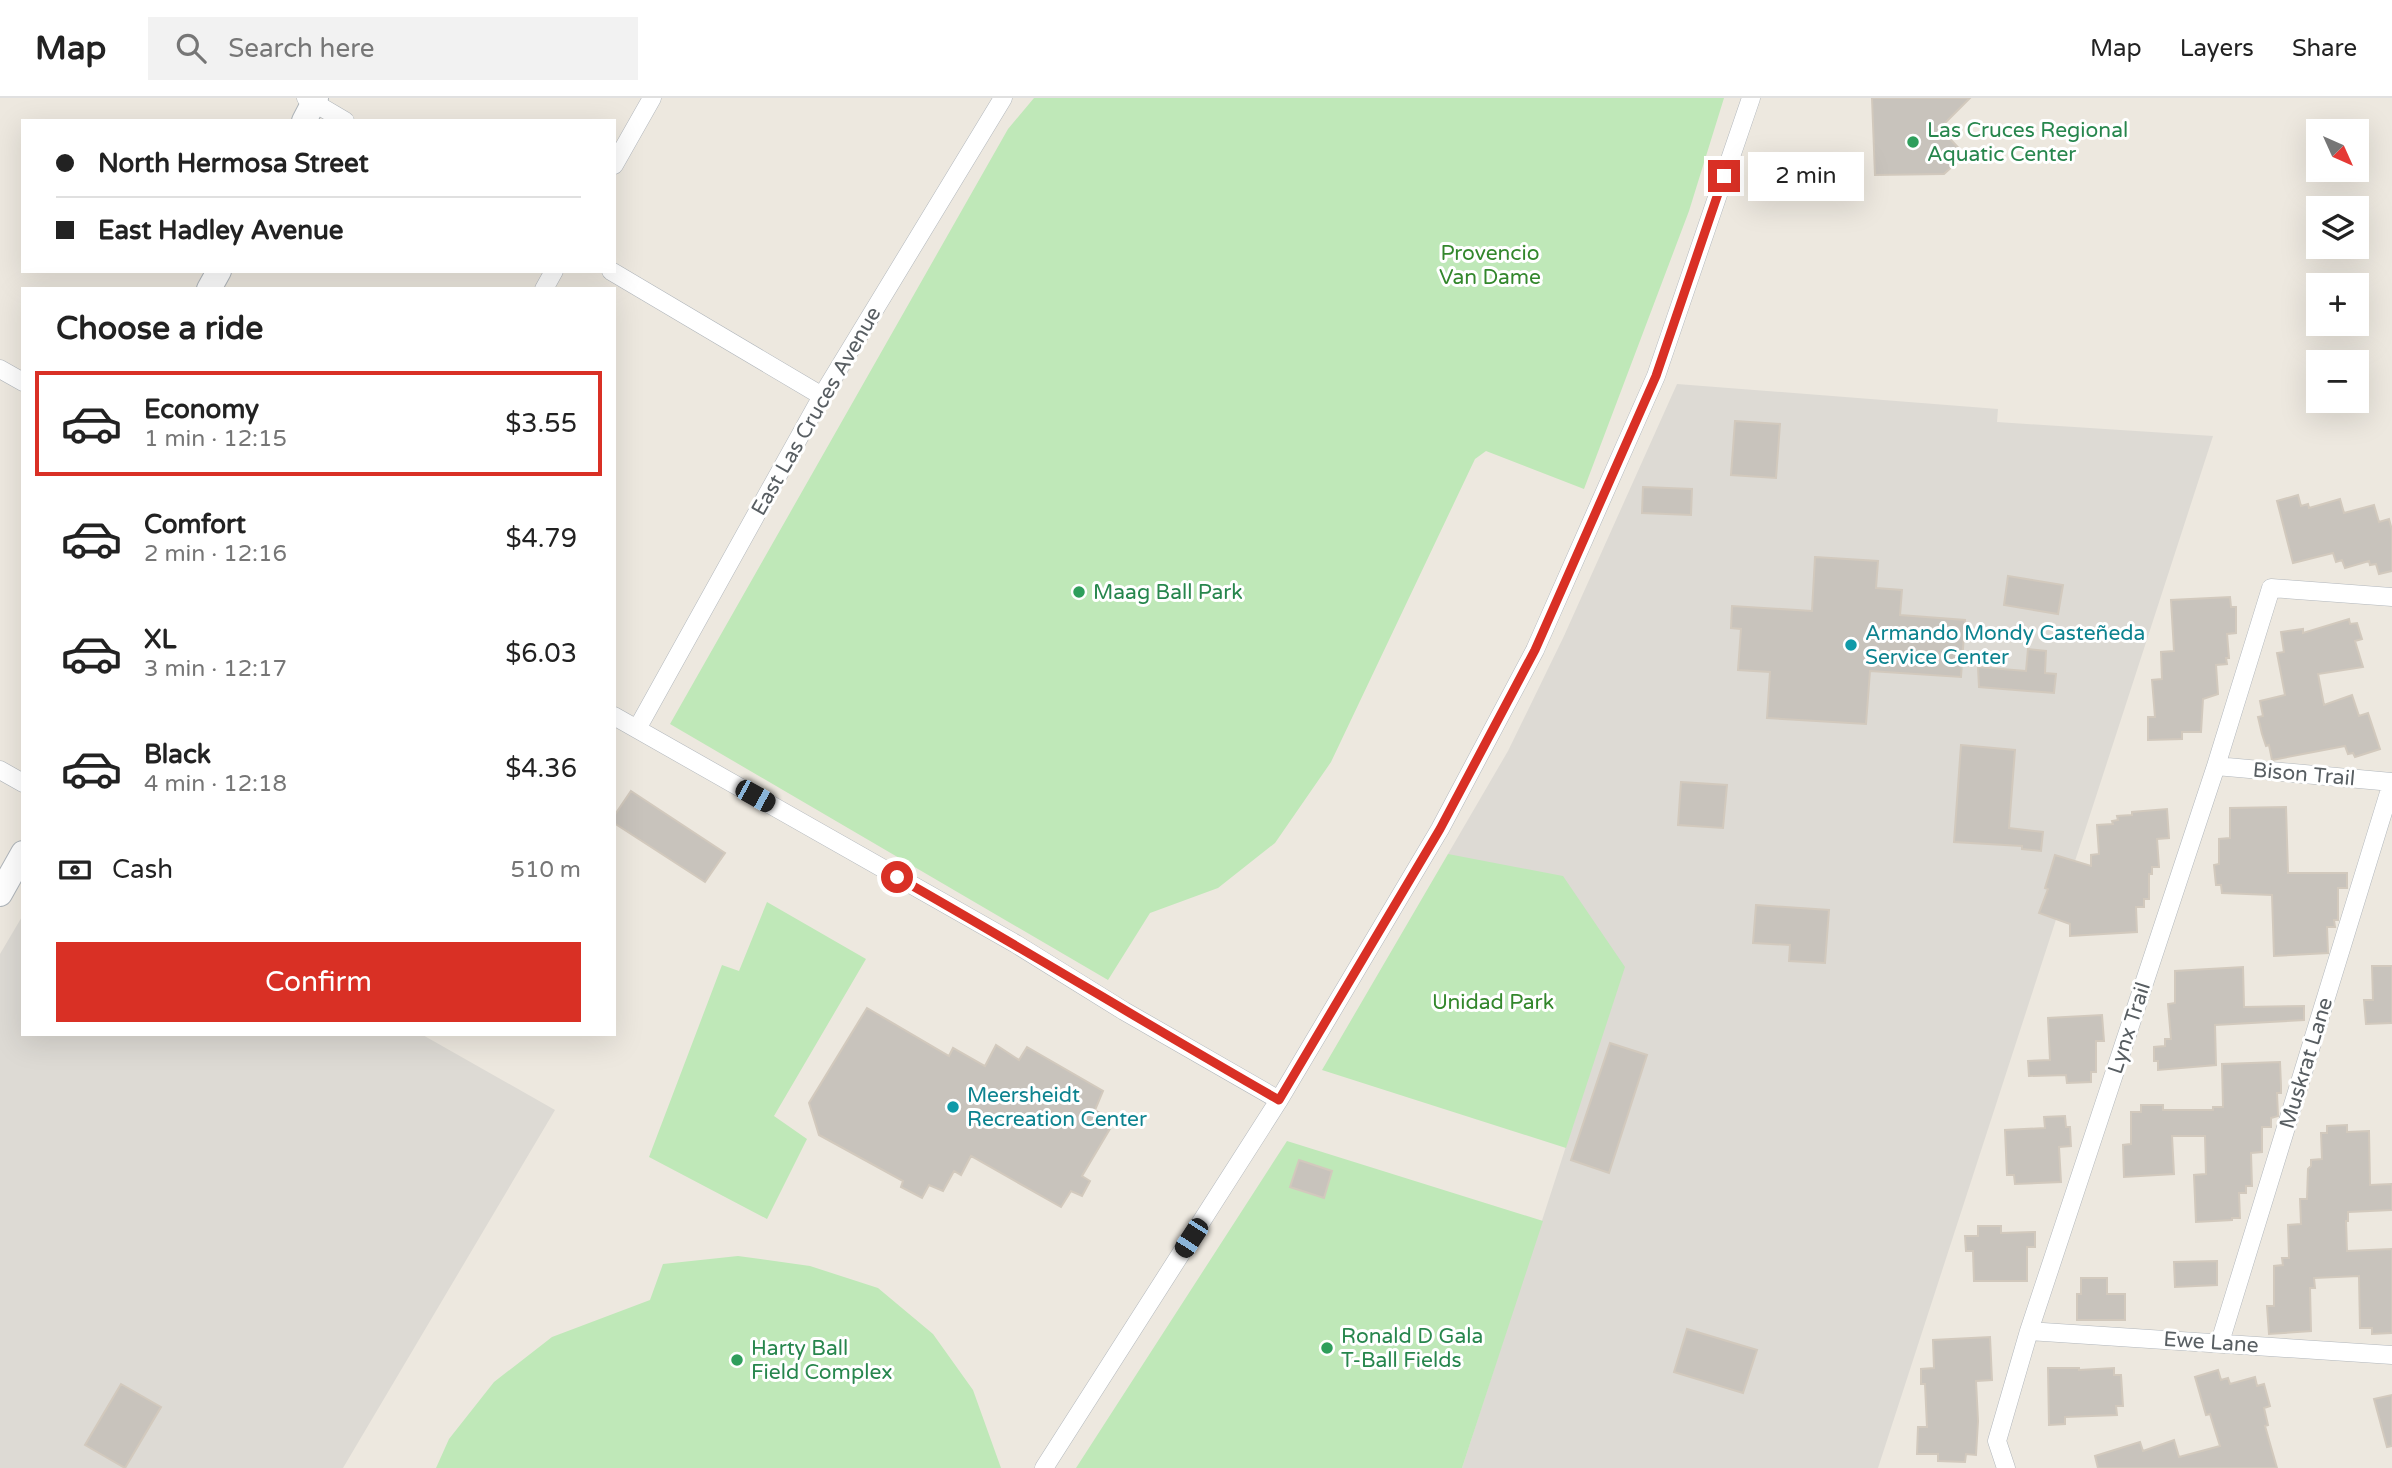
<!DOCTYPE html>
<meta charset="utf-8">
<style>
:root{--surface:#fff;--page:#f2f2f2;--text:#222;--muted:#767676;--line:#e0e0e0;--accent:#d93025}
body{margin:0;font-family:"Varela Round",sans-serif;background:var(--page);color:var(--text);height:100vh;display:flex;flex-direction:column;font-size:26px;white-space:nowrap}
*{box-sizing:border-box;margin:0}
p{font-size:23px;color:var(--muted)}
.icon{flex:none;width:38px;height:38px;fill:none;stroke:currentColor;stroke-width:2;stroke-linecap:round;stroke-linejoin:round}
.map{position:relative;flex:1;overflow:hidden}
.panel{position:absolute;left:21px;top:189px;width:595px;height:749px;display:flex;flex-direction:column;background:var(--surface);border-radius:0px;box-shadow:0 7px 28px #0002}
.panel>*{flex:none}
.top-card{position:absolute;left:21px;top:21px;width:595px;height:154px;border-radius:0px;box-shadow:0 7px 28px #0002;display:grid;align-content:center;height:154px;padding:0 35px;background:var(--surface)}
.needle{width:46px;rotate:135deg}
.fabs{position:absolute;left:2306px;top:21px;display:grid;gap:14px}
.fabs a{display:grid;place-items:center;width:63px;height:63px;border-radius:0px;background:var(--surface);box-shadow:0 7px 28px #0002;font-size:35px}
.end{position:absolute;width:32px;height:32px;margin:-16px;border:9px solid #d93025;background:#fff;box-shadow:0 0 0 4px #fff}
.from{border-radius:50%}
.bubble{position:absolute;height:49px;border-radius:0px;background:var(--surface);box-shadow:0 7px 28px #0002;font-size:23px;font-weight:600;line-height:49px;text-align:center}
.car{position:absolute;width:21px;height:42px;margin:-21px -10px;border-radius:9px;box-shadow:0 0 5px 2px #0007;background:linear-gradient(#222 24%,#8ab4d8 0 40%,#222 0 76%,#8ab4d8 0 86%,#222 0)}
.top-card b{display:flex;align-items:center;gap:24px;height:66px;font-size:26px}
.top-card b+b{border-top:2px solid var(--line)}
.top-card i{width:18px;height:18px;background:var(--text)}
ul{padding:0;list-style:none}
li{display:flex;align-items:center;gap:21px;height:105px;margin:0 14px 10px;padding:0 21px;border:4px solid transparent;border-radius:0px}
li div{flex:1}
li b{display:block;font-size:26px}
li em{font-style:normal;font-weight:600}
li.current{border-color:var(--accent)}
li>.icon{width:63px;height:63px;stroke-width:1.5}
h2{padding:0 35px;font-size:32px;line-height:84px}
.pay{display:flex;align-items:center;gap:18px;height:77px;padding:0 35px;font-size:26px}
.pay p{margin-inline-start:auto}
.cta{display:flex;gap:14px;margin-top:auto;padding:14px 35px}
.cta a{flex:1;height:80px;border-radius:0px;background:var(--accent);color:#fff;font-size:28px;font-weight:600;line-height:80px;text-align:center}
header{display:flex;align-items:center;gap:42px;box-sizing:border-box;height:98px;padding:0 35px;background:var(--surface);border-bottom:2px solid var(--line)}
header strong{font-size:33px}
nav{display:flex;gap:38px;margin-inline-start:auto;font-size:24px}
.search{width:490px;height:63px;background:var(--page);display:flex;align-items:center;gap:18px;box-sizing:border-box;padding:0 24px;border-radius:0px;color:var(--muted);font-size:26px}
.map>svg:first-child{display:block}
.industrial{fill:#dddad4}
.green{fill:#bfe8b8}
.building{fill:#c8c3bc;stroke:#d2c9bd;stroke-width:2}
.lines{fill:none;stroke-linecap:round;stroke-linejoin:round}
.street-casing{stroke:#b2b7bc;stroke-width:19}
.secondary-casing{stroke:#b1b7bc;stroke-width:26}
.street{stroke:#fff;stroke-width:18}
.secondary{stroke:#fff;stroke-width:24}
.route{stroke:#d93025;stroke-width:9}
.leisure-dot{fill:#2e9e5b;stroke:#fff;stroke-width:2.5}
.culture-dot{fill:#0f9aa8;stroke:#fff;stroke-width:2.5}
.labels{text-anchor:middle;stroke-width:6;stroke-linejoin:round;paint-order:stroke}
.leisure-label{font-size:21px;fill:#27864d;stroke:#fff;text-anchor:start}
.park-label{font-size:21px;fill:#33872c;stroke:#fff}
.street-label{font-size:21px;fill:#585e62;stroke:#fff}
.culture-label{font-size:21px;fill:#0d838f;stroke:#fff;text-anchor:start}
</style>
<header>
<strong>Map</strong>
<div class="search"><svg class="icon" aria-label="search" viewBox="0 0 24 24"><circle cx="10" cy="10" r="6"/><path d="M15 15l6 6"/></svg>Search here</div>
<nav><a>Map</a><a>Layers</a><a>Share</a></nav>
</header>
<div class="map">
<svg width="2392" height="1370" viewBox="0 0 2392 1370">
<rect width="100%" height="100%" fill="#ede8df"/>
<path class="industrial" d="M1677,286L1998,311L1997,324L2213,338L1878,1370H1462L1624,869L1448,756L1508,653L1564,538Z
M23,817V936H421L555,1012L343,1370H0V856Z"/>
<path class="green" d="M1034,0H1724L1689,113L1584,391L1486,353L1475,361L1331,664L1275,745L1218,790L1150,815L1108,882L670,626L1008,31Z
M1448,756L1563,778L1625,869L1566,1050L1322,972Z
M767,804L866,861L774,1018L807,1041L767,1121L649,1059L722,867L739,873Z
M1287,1043L1543,1123L1462,1370H1076Z
M738,1158L810,1168L878,1190L933,1236L973,1292L1001,1370H436L449,1341L494,1284L552,1239L650,1202L663,1166Z"/>
<path class="building" d="M1872,0H1970L1940,30L1965,57L1944,76L1875,77Z
M1735,323L1780,326L1776,380L1731,377Z
M1643,389L1692,391L1691,417L1642,415Z
M2298,397L2301,408L2308,406L2309,410L2340,401L2344,415L2374,407L2379,424L2389,421L2392,432V473L2379,476L2376,466L2370,467L2369,463L2345,470L2342,462L2336,464L2333,455L2293,465L2277,403Z
M1815,459L1878,463L1876,490L1902,492L1900,517L1965,522L1961,579L1870,573L1866,626L1767,620L1770,574L1738,572L1741,531L1731,530L1732,508L1812,513Z
M2008,478L2063,487L2058,516L2004,507Z
M2230,499L2231,509H2236V535L2227,536L2229,560H2226L2227,566L2216,567L2218,596L2203,601L2201,634H2182V641L2148,642V619H2155L2152,582L2162,581L2161,554L2174,553L2171,502Z
M2349,521L2350,526L2357,525L2362,541L2355,543L2363,569L2318,576L2324,607L2352,597L2359,618L2368,615L2380,651L2355,659L2353,655L2348,656L2345,648L2272,662L2269,647L2266,648L2262,636L2258,619L2263,618L2260,603L2285,597L2277,555L2284,554L2281,534L2303,531V535Z
M2028,551L2046,553L2045,575L2056,576L2054,595L1979,589L1978,569L2026,573Z
M1961,647L2015,652L2009,730L2043,734L2041,753L2022,751V748L1954,744Z
M1681,684L1727,687L1723,730L1678,727Z
M631,693L725,755L705,784L614,725V718Z
M2286,709L2288,775H2347V790H2338V822H2334L2335,829H2327L2328,855L2274,858L2272,797L2222,795L2221,787H2216L2214,767L2219,766V741L2230,740V710Z
M2167,711L2169,740L2157,741L2159,769H2152V776H2149V801H2144V809H2136L2137,834L2070,838V826L2039,815L2048,791L2045,790L2055,757L2091,768V757L2099,756L2097,727L2113,726L2112,723L2118,722L2117,718L2132,717V714Z
M1756,807L1829,812L1825,865L1789,863L1790,847L1753,845Z
M2372,868H2392V925L2366,926L2364,902H2373Z
M2243,869L2244,909L2304,908V922L2215,927L2216,967L2158,972V963H2154V949L2165,948V941H2171L2168,906L2175,905V873Z
M867,910L949,958L953,950L985,968L996,947L1019,962L1027,949L1103,993L1095,1012L1114,1024L1082,1078L1090,1083L1082,1098L1071,1093L1061,1109L971,1058L961,1077L954,1073L943,1093L929,1087L922,1100L901,1089L903,1083L819,1037L809,1005Z
M2102,917L2104,943H2096V974H2091V984L2067,985L2066,977L2029,978L2028,963L2050,962L2048,920Z
M1610,945L1647,957L1609,1075L1571,1062Z
M2280,964L2281,988V995H2277L2278,1018L2271,1020V1029H2262V1054L2251,1055L2252,1088H2246V1095H2239L2240,1120H2232V1122L2196,1124L2194,1077L2206,1076L2205,1038H2172L2174,1076L2124,1079L2123,1047L2131,1046V1014H2141V1007H2163V1012H2213V1009H2223L2222,966Z
M2065,1018L2066,1029H2070L2071,1048L2059,1049L2061,1084L2015,1086L2014,1077H2007L2005,1032L2045,1030L2044,1019Z
M2347,1027V1034L2369,1033L2370,1087L2392,1086V1112L2348,1114V1123H2346L2347,1153L2392,1151V1235L2372,1236V1230H2360L2359,1178L2314,1180L2315,1190H2310L2311,1233L2269,1236L2267,1208H2274V1168L2283,1167L2282,1160H2289L2288,1127L2301,1126L2300,1101H2307L2308,1071L2311,1068V1062L2322,1061L2321,1035H2327V1028Z
M1299,1062L1332,1073L1324,1100L1290,1089Z
M1978,1128H2001V1135L2035,1134V1149H2027V1183H1974L1973,1153H1966L1965,1138H1978Z
M2217,1163V1187L2175,1189L2174,1164Z
M2081,1180H2107V1196H2125V1222H2077V1196H2081Z
M1687,1231L1757,1252L1743,1295L1674,1274Z
M1990,1239L1992,1282L1976,1283L1978,1323L1976,1357L1966,1356L1965,1364L1938,1363V1356H1917L1918,1329H1927L1925,1286H1921V1271L1934,1270L1933,1242Z
M2048,1270H2079V1272L2114,1270V1277H2121L2123,1308H2116L2117,1317L2065,1319V1326L2049,1327Z
M2218,1272L2221,1282L2228,1280L2230,1286L2255,1279L2257,1288L2264,1286L2270,1308L2264,1310L2268,1327L2265,1328L2277,1370H2098L2095,1358L2140,1344L2143,1353L2174,1342L2179,1359L2220,1348L2210,1316L2206,1317L2195,1279Z
M121,1286L161,1309L125,1370L85,1347Z
M2392,1297V1348L2387,1349L2374,1301Z"/>
<g class="lines">
<g class="street-casing">
<path id="street" d="M306,0L345,23
M614,67L652,0
M611,173L822,298
M544,191L554,173
M0,271L23,284
M614,618L1016,846L1124,913L1279,1002
M637,631L822,298L1003,0
M2216,668L2392,684
M0,672L23,685
M2029,1233L2392,1257
M2220,1244L2392,685
M1044,1370L1279,1002L1440,731L1535,552L1656,278L1751,0
M2006,1370L1997,1343L2029,1233L2216,668L2271,490L2392,499"/>
</g>
<g class="secondary-casing">
<path id="secondary" d="M304,23L316,0
M209,191L219,173
M0,796L23,755"/>
</g>
<use href="#street" class="street"/>
<use href="#secondary" class="secondary"/>
</g>
<g class="lines">
<path class="route" d="M897,779C1026,852 1151,929 1279,1002L1440,731L1535,552L1656,278L1724,78"/>
</g>
<g class="leisure-dot">
<circle cx="1913" cy="44" r="7"/>
<circle cx="1079" cy="494" r="7"/>
<circle cx="1327" cy="1250" r="7"/>
<circle cx="737" cy="1262" r="7"/>
</g>
<g class="culture-dot">
<circle cx="1851" cy="547" r="7"/>
<circle cx="953" cy="1009" r="7"/>
</g>
<g class="labels">
<g class="leisure-label">
<text x="1927" y="39">Las Cruces Regional<tspan x="1927" dy="24">Aquatic Center</tspan></text>
<text x="1093" y="501">Maag Ball Park</text>
<text x="1341" y="1245">Ronald D Gala<tspan x="1341" dy="24">T-Ball Fields</tspan></text>
<text x="751" y="1257">Harty Ball<tspan x="751" dy="24">Field Complex</tspan></text>
</g>
<g class="park-label">
<text x="1490" y="162">Provencio<tspan x="1490" dy="24">Van Dame</tspan></text>
<text x="1493" y="911">Unidad Park</text>
</g>
<g class="street-label">
<text transform="translate(816 313) rotate(-60)" y="7">East Las Cruces Avenue</text>
<text transform="translate(2304 676) rotate(5)" y="7">Bison Trail</text>
<text transform="translate(2129 930) rotate(-72)" y="7">Lynx Trail</text>
<text transform="translate(2306 965) rotate(-73)" y="7">Muskrat Lane</text>
<text transform="translate(2211 1244) rotate(4)" y="7">Ewe Lane</text>
</g>
<g class="culture-label">
<text x="1865" y="542">Armando Mondy Casteñeda<tspan x="1865" dy="24">Service Center</tspan></text>
<text x="967" y="1004">Meersheidt<tspan x="967" dy="24">Recreation Center</tspan></text>
</g>
</g>
</svg>
<div class="fabs">
<a><svg class="needle" viewBox="-14 -14 28 28"><path d="M0-13l5 13h-10z" fill="#e53935"/><path d="M0 13l5-13h-10z" fill="#767676"/></svg></a>
<a><svg class="icon" aria-label="layers" viewBox="0 0 24 24"><path d="M12 4l9 5-9 5-9-5zM3 14l9 5 9-5"/></svg></a>
<a>+</a>
<a>−</a>
</div>
<i class="end from" style="left:897px;top:779px"></i>
<i class="end" style="left:1724px;top:78px"></i>
<div class="bubble" style="left:1748px;top:54px;width:116px">2 min</div>
<i class="car" style="left:755px;top:698px;rotate:119deg"></i>
<i class="car" style="left:1191px;top:1140px;rotate:213deg"></i>
<div class="top-card">
<b><i class="from"></i>North Hermosa Street</b>
<b><i></i>East Hadley Avenue</b>
</div>
<section class="panel">
<h2>Choose a ride</h2>
<ul>
<li class="current"><svg class="icon" aria-label="car" viewBox="0 0 24 24"><path d="M5 17H2v-5l4-1 3-4h7l3 4 3 1v5h-3M9 17h6M6 11h13"/><circle cx="7" cy="17" r="2"/><circle cx="17" cy="17" r="2"/></svg><div><b>Economy</b><p>1 min · 12:15</p></div><em>$3.55</em></li>
<li><svg class="icon" aria-label="car" viewBox="0 0 24 24"><path d="M5 17H2v-5l4-1 3-4h7l3 4 3 1v5h-3M9 17h6M6 11h13"/><circle cx="7" cy="17" r="2"/><circle cx="17" cy="17" r="2"/></svg><div><b>Comfort</b><p>2 min · 12:16</p></div><em>$4.79</em></li>
<li><svg class="icon" aria-label="car" viewBox="0 0 24 24"><path d="M5 17H2v-5l4-1 3-4h7l3 4 3 1v5h-3M9 17h6M6 11h13"/><circle cx="7" cy="17" r="2"/><circle cx="17" cy="17" r="2"/></svg><div><b>XL</b><p>3 min · 12:17</p></div><em>$6.03</em></li>
<li><svg class="icon" aria-label="car" viewBox="0 0 24 24"><path d="M5 17H2v-5l4-1 3-4h7l3 4 3 1v5h-3M9 17h6M6 11h13"/><circle cx="7" cy="17" r="2"/><circle cx="17" cy="17" r="2"/></svg><div><b>Black</b><p>4 min · 12:18</p></div><em>$4.36</em></li>
</ul>
<div class="pay"><svg class="icon" aria-label="cash" viewBox="0 0 24 24"><path d="M3 7h18v10H3z"/><circle cx="12" cy="12" r="2"/></svg>Cash<p>510 m</p></div>
<div class="cta"><a>Confirm</a></div>
</section>
</div>
